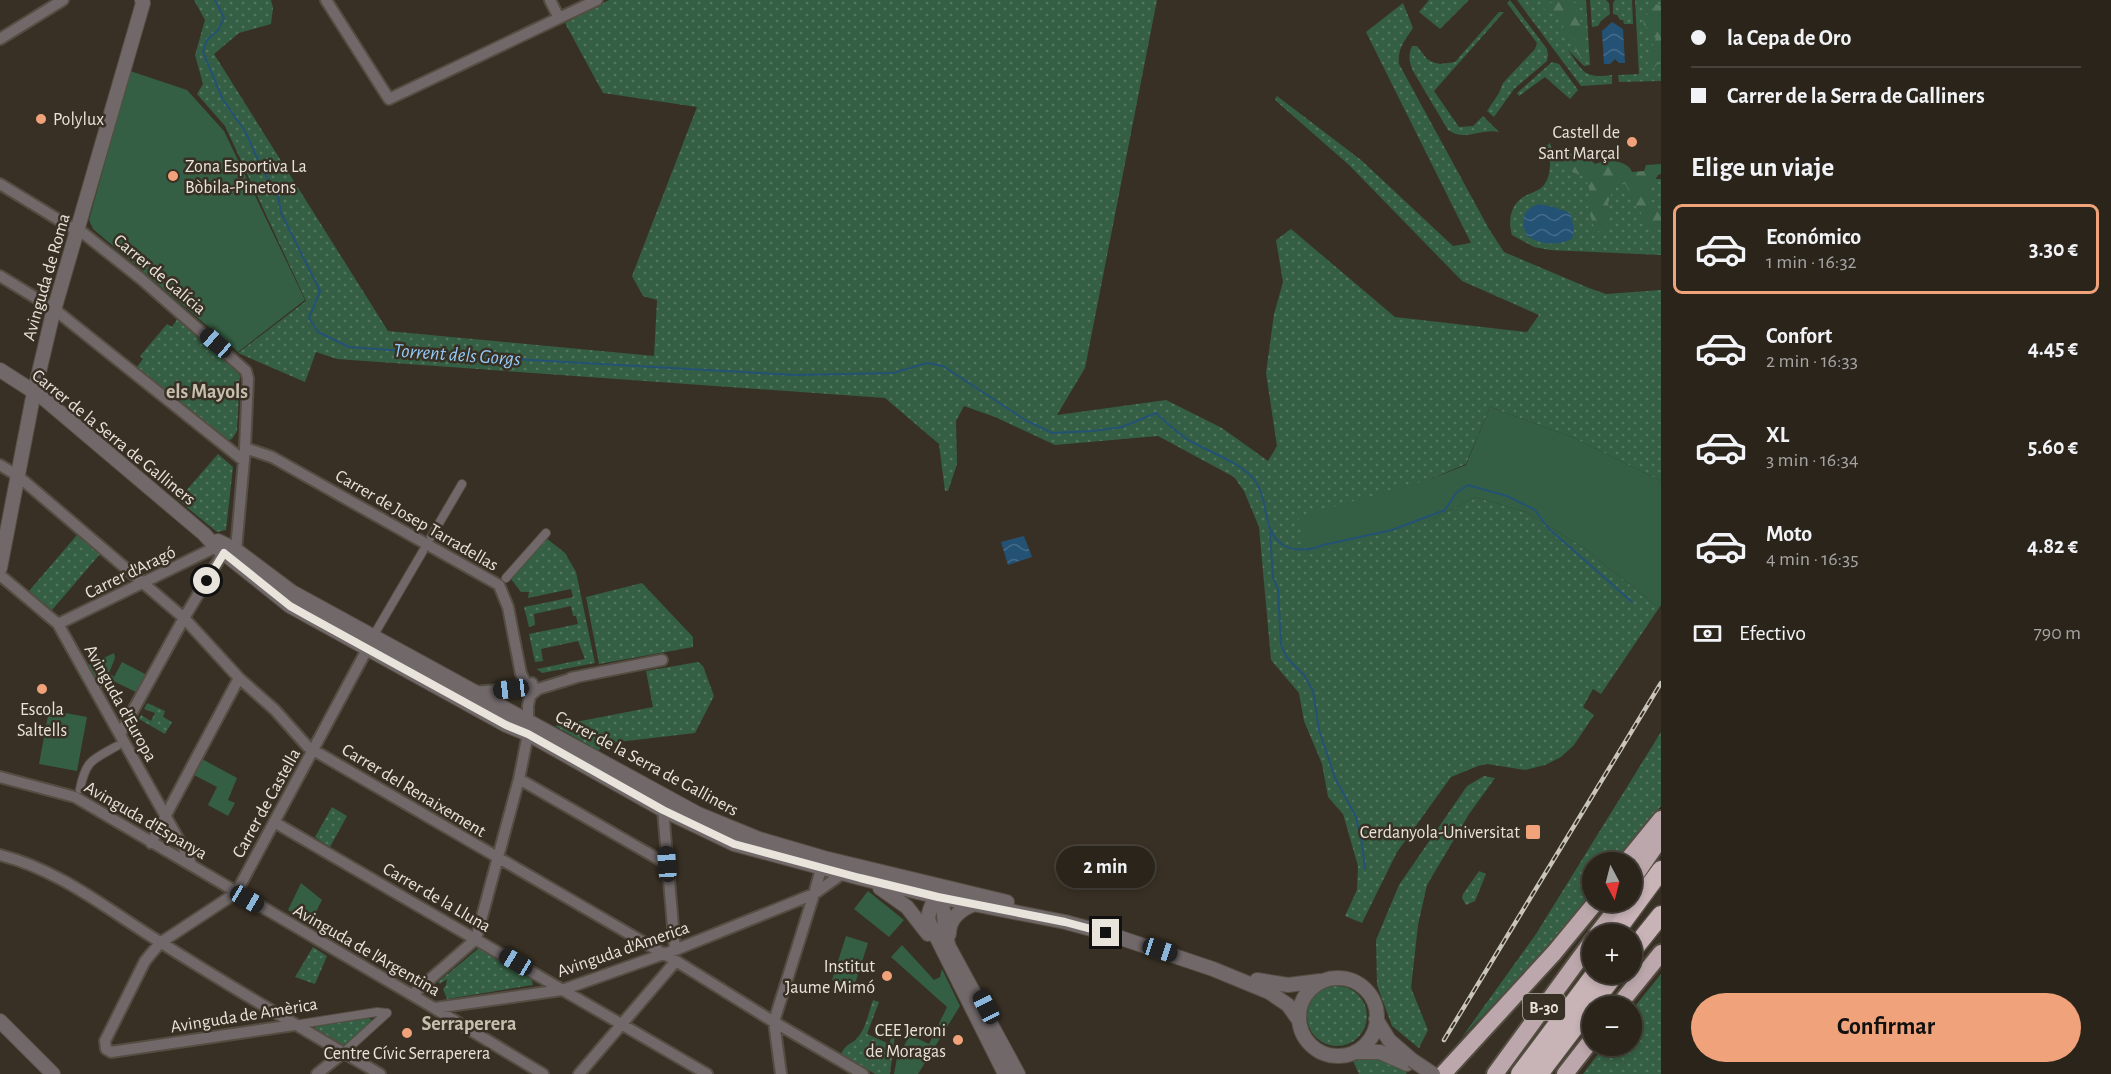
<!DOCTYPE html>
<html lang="es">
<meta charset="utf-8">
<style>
:root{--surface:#2a241b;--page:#363028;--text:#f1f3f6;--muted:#a5a4a3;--line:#46413a;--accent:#f0a27a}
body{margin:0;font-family:"Alegreya Sans",sans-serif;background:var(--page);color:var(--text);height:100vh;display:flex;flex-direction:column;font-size:22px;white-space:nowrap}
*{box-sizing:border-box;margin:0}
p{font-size:20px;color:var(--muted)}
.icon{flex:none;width:33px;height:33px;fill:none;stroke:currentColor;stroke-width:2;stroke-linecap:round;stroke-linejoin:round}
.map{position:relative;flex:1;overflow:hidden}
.panel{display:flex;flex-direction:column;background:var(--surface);width:450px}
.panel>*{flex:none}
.guide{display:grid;align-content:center;height:132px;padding:0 30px;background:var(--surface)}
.needle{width:39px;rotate:173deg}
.fabs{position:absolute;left:1582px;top:852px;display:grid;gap:12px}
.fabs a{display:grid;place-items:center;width:60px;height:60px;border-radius:50%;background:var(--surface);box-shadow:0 3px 9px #0003,0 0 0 2px var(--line);font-size:30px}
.end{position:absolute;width:27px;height:27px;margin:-14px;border:8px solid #e8e3db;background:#111;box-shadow:0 0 0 3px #111}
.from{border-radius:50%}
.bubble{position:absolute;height:42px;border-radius:21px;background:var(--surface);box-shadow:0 3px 9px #0003,0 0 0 2px var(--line);font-size:20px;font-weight:700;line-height:42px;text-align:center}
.car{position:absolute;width:18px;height:36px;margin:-18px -9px;border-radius:8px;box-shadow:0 0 4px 2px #0007;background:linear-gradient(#222 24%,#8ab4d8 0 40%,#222 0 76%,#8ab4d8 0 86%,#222 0)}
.guide b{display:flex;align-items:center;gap:21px;height:57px;font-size:22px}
.guide b+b{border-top:2px solid var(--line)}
.guide i{width:15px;height:15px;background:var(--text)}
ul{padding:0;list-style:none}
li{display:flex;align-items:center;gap:18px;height:90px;margin:0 12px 9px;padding:0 18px;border:3px solid transparent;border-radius:9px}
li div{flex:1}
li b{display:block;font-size:22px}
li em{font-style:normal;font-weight:700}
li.current{border-color:var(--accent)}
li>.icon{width:54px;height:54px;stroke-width:1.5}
h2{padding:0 30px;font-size:27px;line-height:72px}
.pay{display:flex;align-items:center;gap:15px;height:66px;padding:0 30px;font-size:22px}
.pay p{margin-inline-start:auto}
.action{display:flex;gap:12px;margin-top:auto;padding:12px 30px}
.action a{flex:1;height:69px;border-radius:36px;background:var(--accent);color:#111;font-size:24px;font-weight:700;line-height:69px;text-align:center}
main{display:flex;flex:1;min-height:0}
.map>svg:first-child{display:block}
.grass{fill:url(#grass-dots)}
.forest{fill:url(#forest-firs)}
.garden{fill:#355f44}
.water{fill:url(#water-waves)}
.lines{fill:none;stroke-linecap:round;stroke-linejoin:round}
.stream{stroke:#245275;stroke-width:2}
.pedestrian-casing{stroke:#544d41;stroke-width:10}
.minor-casing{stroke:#544d41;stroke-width:14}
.tertiary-casing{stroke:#544d41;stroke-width:16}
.trunk-casing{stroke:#544d41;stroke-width:20}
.motorway-casing{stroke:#544d41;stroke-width:21}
.pedestrian{stroke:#71686a;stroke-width:8}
.minor{stroke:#71686a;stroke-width:10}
.tertiary{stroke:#71686a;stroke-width:14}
.trunk{stroke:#bca8ac;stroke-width:16}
.motorway{stroke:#c8b3b7;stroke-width:18}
.rail-casing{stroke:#c9c4bb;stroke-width:4.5}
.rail{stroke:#383024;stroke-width:2;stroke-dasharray:7;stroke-linecap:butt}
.tertiary-bridge-casing{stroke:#544d41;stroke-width:16;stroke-linecap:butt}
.tertiary-bridge{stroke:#71686a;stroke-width:14}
.route{stroke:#e8e3db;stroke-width:8}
.poi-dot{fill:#f0a27a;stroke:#383024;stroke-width:2}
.labels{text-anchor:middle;stroke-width:5;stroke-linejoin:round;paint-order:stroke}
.shield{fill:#383024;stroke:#b3ada4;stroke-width:1.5}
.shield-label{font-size:16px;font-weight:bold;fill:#e8e3db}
.poi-label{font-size:18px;fill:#e8e3db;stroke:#383024;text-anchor:end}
.street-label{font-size:18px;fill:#e8e3db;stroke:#383024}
.water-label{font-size:20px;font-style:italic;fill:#94cbf8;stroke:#383024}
.neighbourhood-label{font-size:20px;font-weight:bold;fill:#c7beae;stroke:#383024}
</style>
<main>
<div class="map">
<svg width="1661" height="1074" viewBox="0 0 1661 1074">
<defs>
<pattern id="grass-dots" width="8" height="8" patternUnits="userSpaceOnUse" patternTransform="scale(1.5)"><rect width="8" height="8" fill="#355f44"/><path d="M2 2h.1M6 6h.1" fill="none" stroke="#52765e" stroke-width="1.8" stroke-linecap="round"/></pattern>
<pattern id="forest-firs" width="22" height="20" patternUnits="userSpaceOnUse" patternTransform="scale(1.5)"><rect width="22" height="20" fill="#355f44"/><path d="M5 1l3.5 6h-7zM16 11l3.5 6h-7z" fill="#52765e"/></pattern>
<pattern id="water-waves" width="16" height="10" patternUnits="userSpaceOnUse" patternTransform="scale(1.5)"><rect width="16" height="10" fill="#245275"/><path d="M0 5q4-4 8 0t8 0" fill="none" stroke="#446b88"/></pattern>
</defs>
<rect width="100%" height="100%" fill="#383024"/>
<path class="grass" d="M194,0H271L273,8L271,24L239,33L214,54L388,331L654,356L657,300L643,296L632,276L697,107L603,93L565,23L609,0H1157L1085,368L1057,415L1166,400L1222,428L1268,461L1277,446L1266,373L1274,314L1283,282L1276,240L1291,229L1395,317L1527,332L1539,315L1462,281L1349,165L1275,100L1277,96L1361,160L1453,246L1471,243L1366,32L1403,3L1413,28C1405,40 1397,49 1399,64L1489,229L1504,252L1589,288L1606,294L1661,290V481L1572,437L1490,407L1466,464L1431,479L1429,521L1475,497L1526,512L1584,548L1659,608L1601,694L1593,689L1583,707L1594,715L1574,745L1561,757L1545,765L1525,770L1487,764L1478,766L1451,777L1397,852L1362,923L1345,916L1357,890L1358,866L1343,814L1328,797L1322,764L1304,721L1299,693L1271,660L1259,527L1244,491L1234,477L1158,436L1055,445L995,417L964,406L956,421L957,464L948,491H945L939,444L885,398L337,359L316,352L305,382L238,353L306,301L225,126L197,94L203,84L195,55L205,20Z
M1429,0H1469L1440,29L1419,12Z
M1510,0L1547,49L1548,55L1547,61L1514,89L1494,117L1487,111L1499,93L1503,83L1535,49L1537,43L1507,3Z
M1517,0H1586L1590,65L1584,66L1568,50C1583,71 1583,79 1612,75V84L1581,86Z
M1590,0H1606L1609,3L1610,14L1601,21L1598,26L1592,27Z
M1615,0H1632L1633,24H1624L1623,20H1620L1617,15L1613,14V3Z
M1635,0H1661V81L1619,82L1618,75L1639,74Z
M1499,12H1504L1434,91L1459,127L1473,126L1483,116L1499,132C1481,128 1465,142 1448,130L1413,71C1409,62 1408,55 1412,46H1417L1427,59L1432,62L1440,64L1455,62Z
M1552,62L1559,64L1578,90L1570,99L1545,77L1519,96L1517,93Z
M1550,143L1554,158L1573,155L1586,171L1649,179H1661V255L1550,250L1534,247L1512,235C1508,221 1510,206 1523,197C1530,193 1539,191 1544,185C1549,178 1550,171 1550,162L1540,151Z
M178,318L237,371L240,376L237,431L232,439L226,441L222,439L136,368L143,359L140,356L167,324L172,327Z
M218,454L233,467L226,530L217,532L178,500Z
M77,535L100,554L52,610L29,591Z
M546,538L565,553L576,572L595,663L542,673L537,669L585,659L578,641L541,649L543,661L535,662L529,634L578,624L576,616H573L571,606L534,614L535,625L529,627L524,607L573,597L571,589L528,598L529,592H521L511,579Z
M642,583L693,637V647L599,664L586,597Z
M698,662L703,666L714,696L695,733L601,744L599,751L555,726L653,707L646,671Z
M147,703L165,711L163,717L172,722L165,734L139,719L141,715L151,721L155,713L144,709Z
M1661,732V806L1615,862H1593V890L1545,951L1462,1037L1536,934Z
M1484,776L1495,778L1469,814L1427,885L1418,925L1411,988L1428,1030L1419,1048L1392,1026L1377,985L1376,940L1399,885L1467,786Z
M332,807L347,816L330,847L315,837Z
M1479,871L1486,874L1475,901L1466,905L1462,898L1463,894Z
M313,947L327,956L315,984L295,977Z
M479,948L531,978L533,985L447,999L443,989L446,985L447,979L440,984L438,982Z
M1661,974V1074H1583L1604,1046H1632V1010Z
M1307 1016a30 30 0 1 1 60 0a30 30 0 1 1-60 0Z
M873,1000L879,1002L867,1034L889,1044L896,1026L890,1074H875L841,1054C848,1041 852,1045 858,1037C866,1028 869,1011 873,1000Z
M369,1018L373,1021L347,1046H342L315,1030V1027L317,1026Z
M1374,1057L1407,1072L1406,1074H1359L1353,1061Z"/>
<path class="forest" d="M1558,1L1577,3C1578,19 1589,43 1584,58C1574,55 1576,47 1574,38L1567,33H1560L1564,25L1559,20V14L1546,12L1542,5Z
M1654,4L1661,5V60L1652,70L1646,60L1656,38L1649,36L1650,29L1644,26L1643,16L1651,13Z
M1572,153L1589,158L1595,164L1609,159C1617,162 1629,163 1632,172L1644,171L1646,165L1661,164V174L1658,175C1651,186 1646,197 1650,209L1661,211V228L1647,227L1641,218V212C1631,203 1633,193 1624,183L1611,186L1612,193L1608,203L1610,212L1604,232L1595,231L1587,204L1591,200C1587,168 1581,179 1560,166L1563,157Z"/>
<path class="garden" d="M130,71L187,90L224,131L305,300L238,352L93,229L89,220Z
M1490,407L1572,437L1661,481V605L1659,608L1584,548L1526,512L1475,497L1429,521L1308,555L1298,517L1431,479L1466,465Z
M114,653L115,658L109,673L114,677L122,662L147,675L138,693L107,678L101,690L87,666Z
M49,710L87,717L77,771L39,764Z
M202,759L237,778L228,800L235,803L228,816L208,805L217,787L194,775Z
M301,883L322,900L310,923L288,910Z
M868,891L904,920L889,937L854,909Z
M846,936L868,943L854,987L832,980Z
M902,945L934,980L940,977L942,969L960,1006L918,1074H894L898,1052L901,1051L910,1035L929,1044L947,1007L891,957Z"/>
<path class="water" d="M1612,22L1623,29L1625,63H1619L1615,59L1610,64H1604L1602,31Z
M1539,204L1554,207L1570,213L1574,229L1572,239C1556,246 1541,245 1527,236C1520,221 1522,209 1539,204Z
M1024,536L1032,557L1008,565L1001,542Z"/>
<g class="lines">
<path class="stream" d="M215,0L224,18L218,30L207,40L203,52L223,100L245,131L261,167L278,196L281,213L320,291L309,318L318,332L349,347L513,359L795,375L893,373L927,363L943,366L1025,420L1052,433L1093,431L1122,427L1156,413C1167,423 1179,435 1192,442C1210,452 1237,462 1251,476C1271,496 1260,530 1283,545C1294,552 1312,550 1323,545L1392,530L1445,510L1456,493L1468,485L1507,496L1535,510L1548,528L1632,602
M1270,533L1273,577L1278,590L1281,645L1287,658L1304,675L1313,691L1319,730L1335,778L1356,817L1362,844L1365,869"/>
<g class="pedestrian-casing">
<path id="pedestrian" d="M431,537L462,484
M506,578L546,533
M375,633L423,551
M80,789C86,760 92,760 117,746
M294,1025L377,1012L387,1013
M343,1053L387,1013"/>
</g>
<g class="minor-casing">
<path id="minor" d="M326,0L389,99L597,0
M550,0L559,18
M0,39L63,0
M0,184L77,231
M78,229L140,278L246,371L248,379L245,448L236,550
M0,276L54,309L243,460
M245,448L272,457L499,585L508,607L521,674L527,685L538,689
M0,465L18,476L184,618L239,678L275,710L308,747L676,961L774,1022L863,1074
M0,575L58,624L189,858L191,865
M58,624L216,547
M571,678L662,660
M474,692L511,689L532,683
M120,734L184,618L223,553
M0,777L75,797L424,1002L543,1074
M519,779L667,864
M665,804L663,810L675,950
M274,822L707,1074
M151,843L239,678
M0,855C60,870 108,910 160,942C232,988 306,1031 380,1074
M412,995L476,939L519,779L528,734V706L530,696L538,689L577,677
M435,1008L562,990L675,950L814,894L823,862
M294,1025L111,1052L106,1049L105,1041L145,961L160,943L236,893L371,642
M317,1074L343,1053
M579,1074L676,961
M781,1074L774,1022L776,1015L814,894L842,874"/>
</g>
<g class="tertiary-casing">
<path id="tertiary" d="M0,370L42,397L204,534L216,547L290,606L506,725L528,734L663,810L734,844L860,878L938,897L1065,922L1106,933L1213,969L1269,992L1288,1005L1298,1019
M218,541L236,550L292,592L698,814L759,839L824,858L1007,902
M0,568L32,402L52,317L143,3L142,0
M880,888L907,907L928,934
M934,894C949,906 942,930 949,947L1018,1074
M944,894C932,899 929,909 928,920L1005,1074
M949,934C949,918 961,909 975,904
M1299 1017a39 39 0 1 1 78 0a39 39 0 1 1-78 0Z
M1257,980L1288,985L1320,981
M1376,1019L1389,1040L1412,1060
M0,1021L53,1074
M1355,1052H1380L1407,1064"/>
</g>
<g class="trunk-casing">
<path id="trunk" d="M1626,862L1661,819
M1632,880L1661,838
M1597,934L1622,902
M1618,1006L1661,953
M1443,1074L1554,953L1596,902
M1495,1074L1593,940
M1565,1074L1593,1038"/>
</g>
<g class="motorway-casing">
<path id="motorway" d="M1614,934L1661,870
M1632,951L1661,915
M1520,1074L1595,974
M1539,1074L1615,974"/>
</g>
<use href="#pedestrian" class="pedestrian"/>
<use href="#minor" class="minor"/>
<use href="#tertiary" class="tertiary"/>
<use href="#trunk" class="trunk"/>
<use href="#motorway" class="motorway"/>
<g class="rail-casing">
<path id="rail" d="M1444,1040L1661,683"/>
</g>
<use href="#rail" class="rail"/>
<g class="tertiary-bridge-casing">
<path id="tertiary-bridge" d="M1412,1060L1433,1074"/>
</g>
<use href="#tertiary-bridge" class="tertiary-bridge"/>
</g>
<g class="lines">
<path class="route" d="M207,581L224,553L290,606L306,615L506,725L528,734L663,810L734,844L860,878L938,897L1065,922L1106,933"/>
</g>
<g class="poi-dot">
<circle cx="41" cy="119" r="6"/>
<circle cx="1632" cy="142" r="6"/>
<circle cx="173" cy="176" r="6"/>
<circle cx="42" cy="689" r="6"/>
<rect x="1525" y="824" width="16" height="16" rx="3"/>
<circle cx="887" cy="976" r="6"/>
<circle cx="407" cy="1033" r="6"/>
<circle cx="958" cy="1040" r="6"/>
</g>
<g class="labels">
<rect class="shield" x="1523" y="994" width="42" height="26" rx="4.5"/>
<g class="shield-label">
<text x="1544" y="1013">B-30</text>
</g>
<g class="poi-label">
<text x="53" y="125" text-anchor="start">Polylux</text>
<text x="1620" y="138">Castell de<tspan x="1620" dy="21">Sant Marçal</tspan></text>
<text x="185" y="172" text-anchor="start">Zona Esportiva La<tspan x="185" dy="21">Bòbila-Pinetons</tspan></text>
<text x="42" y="715" text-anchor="middle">Escola<tspan x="42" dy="21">Saltells</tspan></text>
<text x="1520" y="838">Cerdanyola-Universitat</text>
<text x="875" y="972">Institut<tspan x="875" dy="21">Jaume Mimó</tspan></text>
<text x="946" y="1036">CEE Jeroni<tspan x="946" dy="21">de Moragas</tspan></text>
<text x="407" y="1059" text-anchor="middle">Centre Cívic Serraperera</text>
</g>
<g class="street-label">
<text transform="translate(160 274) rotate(40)" y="6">Carrer de Galícia</text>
<text transform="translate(46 277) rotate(-74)" y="6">Avinguda de Roma</text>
<text transform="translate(114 437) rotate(39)" y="6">Carrer de la Serra de Galliners</text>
<text transform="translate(417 520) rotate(30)" y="6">Carrer de Josep Tarradellas</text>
<text transform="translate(130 572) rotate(-26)" y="6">Carrer d'Aragó</text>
<text transform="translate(121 703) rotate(61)" y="6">Avinguda d'Europa</text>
<text transform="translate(647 763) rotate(28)" y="6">Carrer de la Serra de Galliners</text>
<text transform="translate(414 790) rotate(31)" y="6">Carrer del Renaixement</text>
<text transform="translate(266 803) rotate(-61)" y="6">Carrer de Castella</text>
<text transform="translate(146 820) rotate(30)" y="6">Avinguda d'Espanya</text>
<text transform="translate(437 897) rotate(30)" y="6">Carrer de la Lluna</text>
<text transform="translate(623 949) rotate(-19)" y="6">Avinguda d'America</text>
<text transform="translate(367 950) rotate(30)" y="6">Avinguda de l'Argentina</text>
<text transform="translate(244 1015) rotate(-9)" y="6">Avinguda de Amèrica</text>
</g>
<g class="water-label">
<text transform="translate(457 354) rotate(4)" y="7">Torrent dels Gorgs</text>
</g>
<g class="neighbourhood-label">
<text x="207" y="398">els Mayols</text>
<text x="469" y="1030">Serraperera</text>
</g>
</g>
</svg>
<div class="fabs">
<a><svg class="needle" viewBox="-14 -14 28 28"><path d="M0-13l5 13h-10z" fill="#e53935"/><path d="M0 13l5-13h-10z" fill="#a5a4a3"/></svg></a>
<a>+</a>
<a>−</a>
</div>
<i class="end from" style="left:207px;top:581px"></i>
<i class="end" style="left:1106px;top:933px"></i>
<div class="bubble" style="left:1056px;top:846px;width:99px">2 min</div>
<i class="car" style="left:216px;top:343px;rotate:311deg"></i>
<i class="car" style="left:511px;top:689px;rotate:263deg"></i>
<i class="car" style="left:667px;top:864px;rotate:356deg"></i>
<i class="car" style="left:247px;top:899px;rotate:120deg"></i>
<i class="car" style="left:1160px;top:950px;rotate:108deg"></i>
<i class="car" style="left:516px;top:962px;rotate:301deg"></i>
<i class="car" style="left:986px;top:1007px;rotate:333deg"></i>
</div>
<section class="panel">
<div class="guide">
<b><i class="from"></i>la Cepa de Oro</b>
<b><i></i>Carrer de la Serra de Galliners</b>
</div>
<h2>Elige un viaje</h2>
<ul>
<li class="current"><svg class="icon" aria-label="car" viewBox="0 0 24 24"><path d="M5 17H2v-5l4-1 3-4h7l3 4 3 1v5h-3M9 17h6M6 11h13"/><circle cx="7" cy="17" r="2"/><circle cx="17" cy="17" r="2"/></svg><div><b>Económico</b><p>1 min · 16:32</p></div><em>3.30 €</em></li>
<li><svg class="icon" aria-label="car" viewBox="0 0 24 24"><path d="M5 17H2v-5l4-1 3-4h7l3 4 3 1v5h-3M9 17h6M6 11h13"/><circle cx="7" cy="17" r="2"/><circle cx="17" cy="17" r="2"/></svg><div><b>Confort</b><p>2 min · 16:33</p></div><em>4.45 €</em></li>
<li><svg class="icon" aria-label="car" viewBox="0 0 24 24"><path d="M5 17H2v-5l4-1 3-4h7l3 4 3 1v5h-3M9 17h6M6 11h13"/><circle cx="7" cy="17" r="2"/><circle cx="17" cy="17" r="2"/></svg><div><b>XL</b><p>3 min · 16:34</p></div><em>5.60 €</em></li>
<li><svg class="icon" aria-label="car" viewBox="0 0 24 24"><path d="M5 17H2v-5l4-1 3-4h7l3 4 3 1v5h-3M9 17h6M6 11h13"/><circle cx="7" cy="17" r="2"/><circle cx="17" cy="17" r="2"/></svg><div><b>Moto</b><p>4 min · 16:35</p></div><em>4.82 €</em></li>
</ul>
<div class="pay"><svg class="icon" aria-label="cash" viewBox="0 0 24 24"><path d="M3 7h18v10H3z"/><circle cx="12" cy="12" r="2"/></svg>Efectivo<p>790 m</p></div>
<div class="action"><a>Confirmar</a></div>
</section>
</main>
